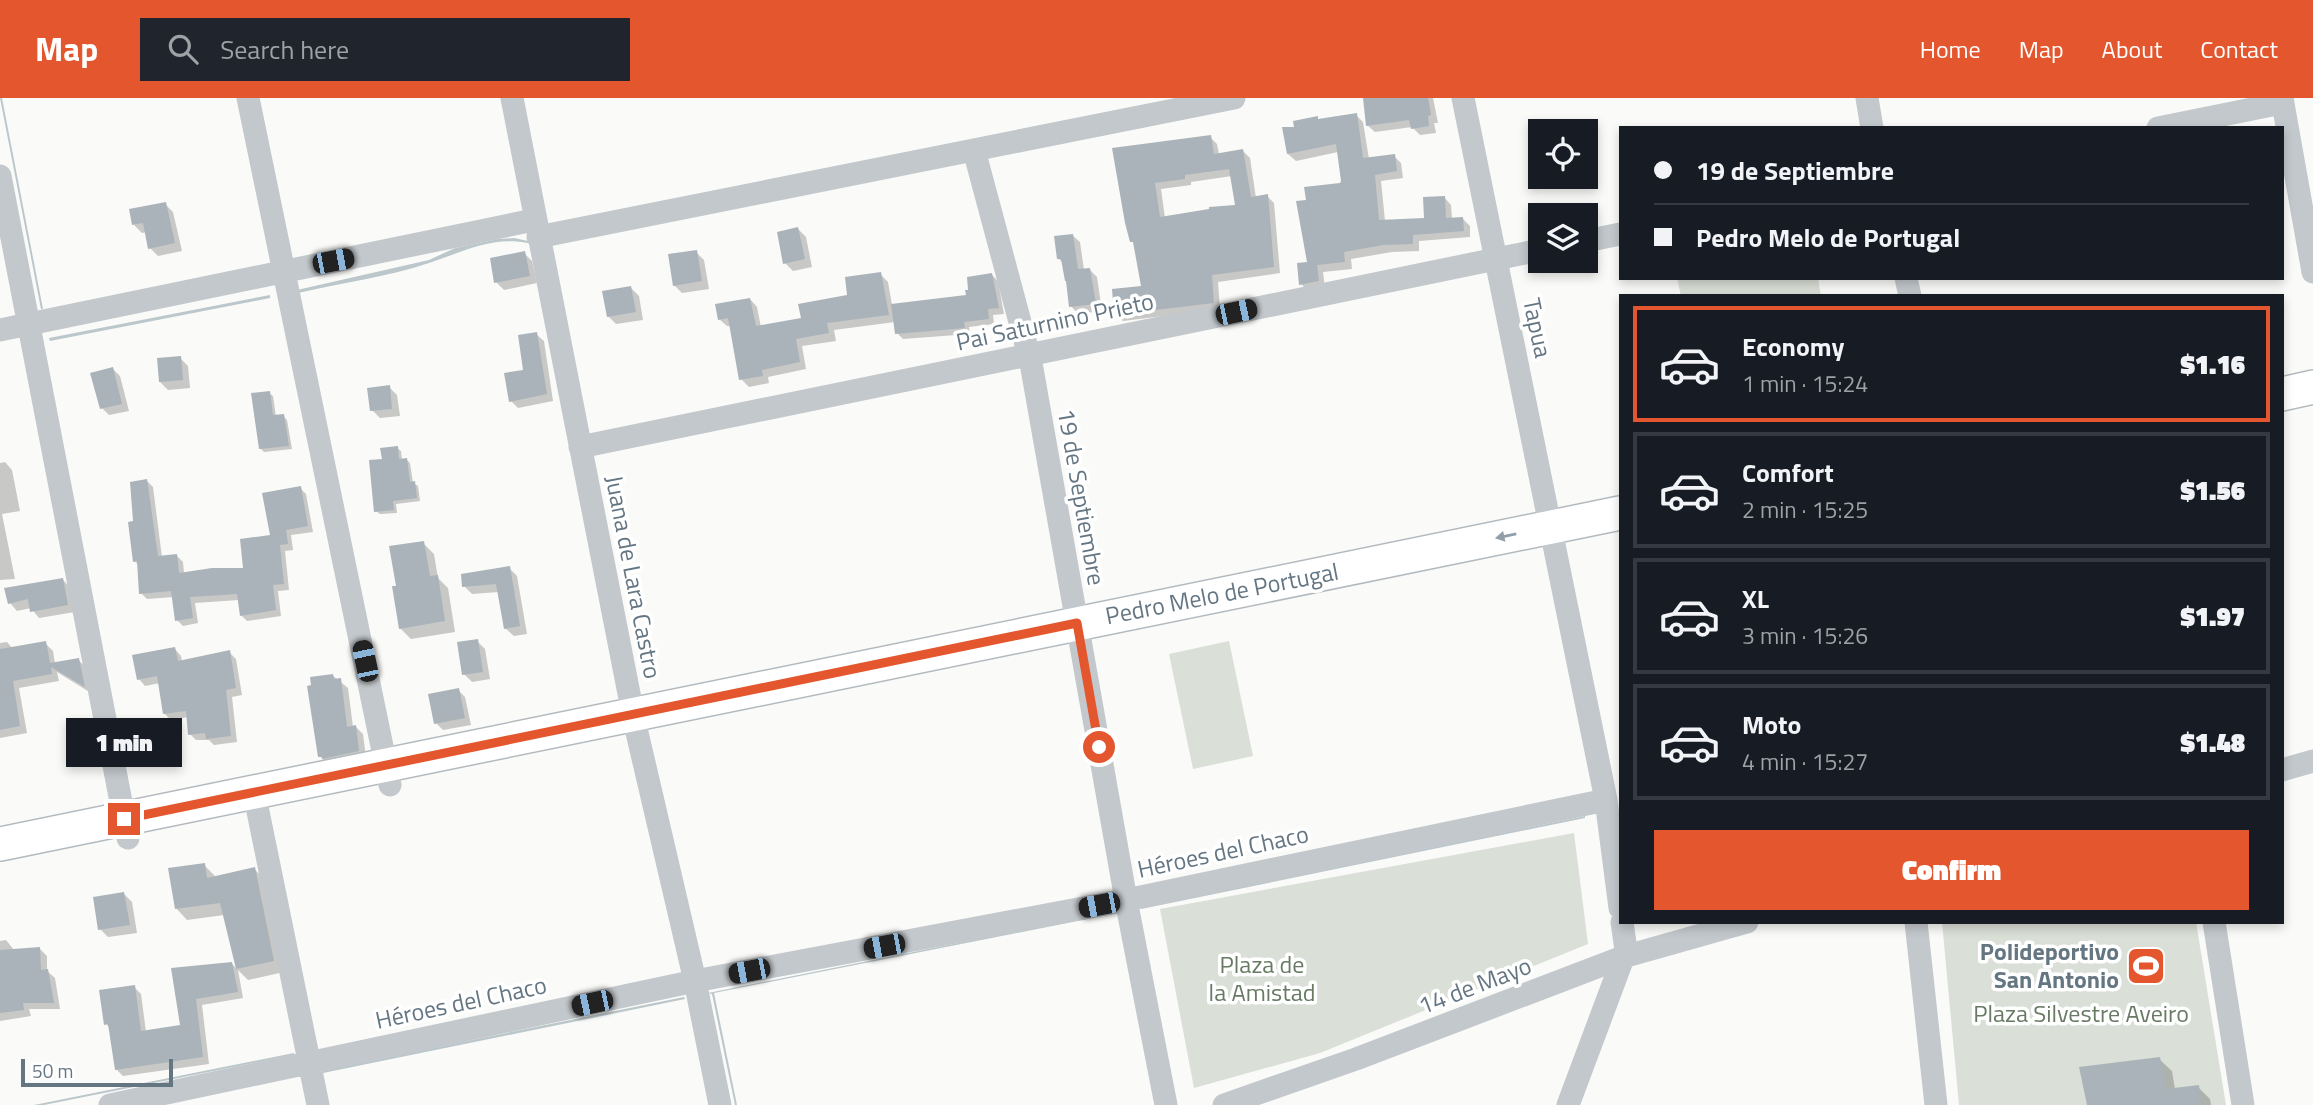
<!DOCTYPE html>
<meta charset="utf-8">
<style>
:root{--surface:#171b24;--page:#20242c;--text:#f1f3f6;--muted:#9ea1a6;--line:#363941;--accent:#e4572e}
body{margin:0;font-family:"Titillium Web",sans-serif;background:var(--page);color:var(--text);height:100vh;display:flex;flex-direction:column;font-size:26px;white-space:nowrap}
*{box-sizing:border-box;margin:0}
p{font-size:23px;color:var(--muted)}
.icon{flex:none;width:38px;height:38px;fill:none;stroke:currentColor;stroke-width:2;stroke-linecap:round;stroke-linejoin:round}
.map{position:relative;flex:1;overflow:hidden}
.sheet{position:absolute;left:1619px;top:196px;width:665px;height:630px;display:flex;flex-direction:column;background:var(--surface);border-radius:0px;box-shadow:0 4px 10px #0003}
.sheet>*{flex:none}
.guide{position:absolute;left:1619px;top:28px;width:665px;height:154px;border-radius:0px;box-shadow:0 4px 10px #0003;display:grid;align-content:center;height:154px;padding:0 35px;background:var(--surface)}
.buttons{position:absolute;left:1528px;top:21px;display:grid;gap:14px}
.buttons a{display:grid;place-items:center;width:70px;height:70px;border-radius:0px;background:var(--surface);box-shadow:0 4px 10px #0003;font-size:35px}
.scale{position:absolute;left:21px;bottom:18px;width:152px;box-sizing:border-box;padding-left:7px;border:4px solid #657683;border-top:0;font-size:19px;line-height:24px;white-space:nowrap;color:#657683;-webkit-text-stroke:5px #fff;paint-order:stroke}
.end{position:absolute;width:32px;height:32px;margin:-16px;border:9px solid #e4572e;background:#fff;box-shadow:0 0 0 4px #fff}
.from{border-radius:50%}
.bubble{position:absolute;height:49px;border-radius:0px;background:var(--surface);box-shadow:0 4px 10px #0003;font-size:23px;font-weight:800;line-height:49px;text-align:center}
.car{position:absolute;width:21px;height:42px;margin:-21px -10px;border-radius:9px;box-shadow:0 0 5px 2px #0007;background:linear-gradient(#222 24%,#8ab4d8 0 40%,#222 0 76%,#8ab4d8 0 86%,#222 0)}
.guide b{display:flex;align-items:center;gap:24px;height:66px;font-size:26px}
.guide b+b{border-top:2px solid var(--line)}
.guide i{width:18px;height:18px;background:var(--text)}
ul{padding:12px 0 0;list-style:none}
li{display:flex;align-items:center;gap:21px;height:116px;margin:0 14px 10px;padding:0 21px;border:4px solid var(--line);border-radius:0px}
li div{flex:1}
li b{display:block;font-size:26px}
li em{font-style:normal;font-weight:800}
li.active{border-color:var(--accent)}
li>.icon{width:63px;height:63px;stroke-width:1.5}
.button{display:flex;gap:14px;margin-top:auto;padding:14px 35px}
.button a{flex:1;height:80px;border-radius:0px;background:var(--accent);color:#fff;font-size:28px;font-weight:800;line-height:80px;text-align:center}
header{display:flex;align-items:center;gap:42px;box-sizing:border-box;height:98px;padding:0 35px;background:var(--accent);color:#fff}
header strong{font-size:33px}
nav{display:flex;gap:38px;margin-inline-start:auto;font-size:24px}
.search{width:490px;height:63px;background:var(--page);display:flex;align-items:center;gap:18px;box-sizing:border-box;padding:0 24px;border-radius:0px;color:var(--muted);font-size:26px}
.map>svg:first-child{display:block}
.green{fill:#dadfd7}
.water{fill:#bbc7cb}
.shadow{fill:#0003;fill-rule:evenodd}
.building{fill:#aab3b9;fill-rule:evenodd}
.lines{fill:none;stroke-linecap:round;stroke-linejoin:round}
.secondary-casing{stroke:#b3babf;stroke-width:36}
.street{stroke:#c3c8cc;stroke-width:23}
.secondary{stroke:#fff;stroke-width:33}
.oneway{fill:#939fa8}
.route{stroke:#e4572e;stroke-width:9}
.labels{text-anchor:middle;stroke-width:7;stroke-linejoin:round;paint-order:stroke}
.street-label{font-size:24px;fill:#657683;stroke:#fff}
.poi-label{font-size:24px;font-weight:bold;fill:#657683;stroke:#fff;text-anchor:end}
.park-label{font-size:24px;fill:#687a64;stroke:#fff}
</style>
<header>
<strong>Map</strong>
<div class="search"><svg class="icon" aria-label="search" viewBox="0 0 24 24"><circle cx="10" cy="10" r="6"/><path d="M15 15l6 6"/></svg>Search here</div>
<nav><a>Home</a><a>Map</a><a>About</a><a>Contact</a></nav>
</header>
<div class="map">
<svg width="2313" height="1007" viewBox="0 0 2313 1007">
<rect width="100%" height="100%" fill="#fafaf8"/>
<path class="green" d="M1677,180H1818L1821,198H1681Z
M1229,543L1253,658L1193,671L1169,556Z
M1574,735L1588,846L1320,955L1194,990L1160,811Z
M1942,824H2196L2226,1007H1959Z"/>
<path class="water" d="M0,0H2L43,211H41Z
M514,140L528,143V145C491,138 463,154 429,165C387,179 341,185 298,195L297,192L429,162L455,150L498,141Z
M270,197V200L50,243L49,240Z
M1585,718V720L1141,811L1140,809Z
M1118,813V815L714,895L737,1007H735L712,896L708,895Z
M684,899L685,901L323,975V972Z
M294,955V957L44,1007H34Z"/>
<path class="shadow" d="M1364,0H1433L1438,25H1434L1436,35L1420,37L1412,29L1375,34L1367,27Z
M1356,17L1363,24L1369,61L1394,58L1401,65L1403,80L1381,83L1385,123L1426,122L1444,99L1451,107L1452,121H1463L1470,128V139L1419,143V153L1392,154L1351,161L1352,171L1323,174L1325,190L1308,193L1301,186L1309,165L1308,103L1342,86L1338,54L1296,63L1288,56L1296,30L1319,22Z
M1210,39L1217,46L1219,56L1243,53L1250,60L1256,100L1267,98L1274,105L1280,175L1218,184L1220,211L1123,223L1116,216L1143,189L1114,51ZM1232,78L1237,108L1165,120L1161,91L1191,87V84Z
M165,106L173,114L182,153L158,158L150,150L147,134L142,135L134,127Z
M798,131L806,139L812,169L793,173L785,165Z
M1072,137L1080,144L1084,172H1090L1097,179L1102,213L1078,216L1071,208L1063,165L1059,161Z
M696,154L704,162L709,191L682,195L674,187Z
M524,155L532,163L537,185L504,192L496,184Z
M880,176L888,184L892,207L968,198L992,177L998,183L1004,216L993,217L994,226L969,229L970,236L903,241L897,235L895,224L834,232L836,243L802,248L806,271L768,279L769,285L749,289L741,281L731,228H727L719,221L750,201L757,209L761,229L803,222L849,199Z
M631,190L639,198L643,222L616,226L608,218Z
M536,236L544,243L553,303L518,310L511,303L525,274Z
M180,260L188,268L190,290L168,292L160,284Z
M113,271L120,278L129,313L109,317L102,310Z
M389,289L397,297L400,318L380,320L372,312Z
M269,295L273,298L276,319L283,318L287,322L292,351L264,354L260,350Z
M397,350L401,353L402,362L406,361L410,365L413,385L418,388L420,403L396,406L397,415L380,416L376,413L384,362Z
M5,364L12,372L20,413L2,416L15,481L0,482V365Z
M147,383L153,389L162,459L177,458L183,464L184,476L245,472L272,439L300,390L306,396L313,434L291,437L293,452L285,453L289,492L278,493L281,518L247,523L241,517L239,502L195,505L198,525L183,528L177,522L174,499L147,501L141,495L139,467L134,463L135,425Z
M423,445L434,456L438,480L448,490L455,534L411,541L400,530L398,489Z
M509,470L517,478L527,536L514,538L505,530L499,494L472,496L464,488Z
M63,482L70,489L75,514L39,520L31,510L17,513L10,505Z
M477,543L485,551L490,581L472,584L464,576Z
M7,544L13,551L45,545L53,553L55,566L78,562L86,569L91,595L57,574L59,583L19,590L27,635L0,640V545Z
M175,551L181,558L182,564L229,554L236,561L242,597L232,599L237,644L214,647L209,642H196L190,636L188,619L171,622L164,615L160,585L145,588L139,581Z
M332,577L348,590L353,629H356L363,636L366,660L327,666L320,658Z
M458,592L465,599L471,627L443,632L436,625Z
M204,767L216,779L254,771L266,782L284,874L248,882L238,872L243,900L202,907L209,966L123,978L116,971L111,931L106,926L134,889L141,896L146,934L182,928L173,872L232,866L237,871L224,817L187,822L176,810Z
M124,796L132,804L137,835L108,839L100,831Z
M6,842L14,852L40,851L47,858V873L55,880L60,911H29L31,918L0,923V843Z
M2159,961L2172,973L2175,991L2198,989L2210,1001L2211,1007H2089Z"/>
<path class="building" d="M1363,0H1428L1431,17L1428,18L1429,28L1411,31L1409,22L1366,28Z
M1357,15L1363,60L1395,56L1397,73L1375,77L1379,122L1424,120L1423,99L1445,98L1446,120L1463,119L1464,133L1413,137V146L1383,147L1344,154L1345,164L1317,167L1319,183L1299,187L1297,165L1307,164L1296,103L1306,102L1304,89L1340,85L1341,83L1336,46L1287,56L1282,29H1294L1293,23L1318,18V21Z
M1211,37L1214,56L1243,51L1251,99L1268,96L1274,169L1212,177L1214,205L1114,217L1112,191L1141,188L1133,144H1130L1125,125L1112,50ZM1229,71L1235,107L1209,109V111L1160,119L1155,85L1185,81V77Z
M166,104L175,145L148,151L143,125L132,127L129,111Z
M798,129L805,161L783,166L777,134Z
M1073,136L1078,171L1090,170L1096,206L1069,209L1066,183H1065L1061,161H1057L1054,138Z
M697,152L702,183L673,188L668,156Z
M525,153L530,178L494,185L490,160Z
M881,174L889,217L827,225L829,235L796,241L800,264L762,272L763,278L739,282L728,220L718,222L715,206L750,200L756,228L801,220L798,206L847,197L845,179Z
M992,175L999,210L988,211L989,221L964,224L965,230L895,236L891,206L966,197L965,192H968L967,179Z
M631,188L636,214L607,219L602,193Z
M537,234L547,296L509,304L504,275L523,272L518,237Z
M181,258L183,282L159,284L157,260Z
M113,269L122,306L100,311L90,275Z
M390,287L392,311L370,313L367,290Z
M270,293L273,317L284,316L289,348L259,351L251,295Z
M398,348L399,361L407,360L410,384L415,383L417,400L393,403L394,412L374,414L369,362L382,361L380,350Z
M147,381L158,458L177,456L179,475L212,470H243L240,441L270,437L262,395L301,388L308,428L286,432L288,446L280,447L284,486L273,487L276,512L240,518L237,496L190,499L193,520L175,523L171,493L139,496L137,463L133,464L128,424L133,423L130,384Z
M424,443L430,478L438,477L445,523L399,531L392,488H396L389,448Z
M510,468L520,528L504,531L496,486L462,489L461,476Z
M63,480L68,507L30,514L28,501L8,506L4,490Z
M478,541L483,574L462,577L457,544Z
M46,543L50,565L79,560L85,589L51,569L52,576L13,583L20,628L0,632V551Z
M175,549L178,563L230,552L236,590L226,592L231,638L206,641L205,635L188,637L186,613L163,616L157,578L137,582L132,557Z
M333,576L334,581L341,580L347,629L356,627L359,653L322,661V659H318L307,588L311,587L310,579Z
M459,590L465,620L434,626L428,596Z
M205,765L207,780L255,769L274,863L236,871L220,805L175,811L168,770Z
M124,794L130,827L98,832L93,799Z
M40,849L41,872L48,871L54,905H23L24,912L0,915V852Z
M232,864L238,894L196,901L203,959L115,972L108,926L104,927L99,892L135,887L141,933L180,927L171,870Z
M2160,959L2166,991L2199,987L2201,1007H2087L2079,969Z"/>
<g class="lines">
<g class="secondary-casing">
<path id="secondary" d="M2282,296L2313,289
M0,746L1620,415"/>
</g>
<path class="street" d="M248,0L390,687
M512,0L635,626L695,883L720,1007
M1463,0L1606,702L1620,810
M1867,0L1872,30
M2282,0L2313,174
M2158,30L2282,5
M974,52L1031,265L1126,802L1166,1007
M0,78L128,740
M538,139L1234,0
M1586,143L1620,136
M1906,180L1910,198
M0,232L534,122
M580,349L1540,152
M2282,672L2313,663
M254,694L318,1007
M1916,824L1936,1007
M2214,824L2243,1007
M110,1007L695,883L1126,802L1606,702
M1224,1007L1356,961L1623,859L1747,824
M1568,1007L1626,852L1622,824"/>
<use href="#secondary" class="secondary"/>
</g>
<defs><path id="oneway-solid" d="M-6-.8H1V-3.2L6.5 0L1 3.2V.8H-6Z" transform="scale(1.75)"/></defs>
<use class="oneway" href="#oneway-solid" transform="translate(1506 438) rotate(168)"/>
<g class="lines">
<path class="route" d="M124,721L1077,525L1099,649"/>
</g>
<defs>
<g id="stadium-square" transform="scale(2.0125)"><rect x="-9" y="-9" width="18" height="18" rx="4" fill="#e4572e" stroke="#fff"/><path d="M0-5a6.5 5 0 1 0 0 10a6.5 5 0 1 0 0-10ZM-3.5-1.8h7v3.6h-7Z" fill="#fff"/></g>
</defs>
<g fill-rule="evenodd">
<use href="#stadium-square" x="2146" y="868"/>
</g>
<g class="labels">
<g class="street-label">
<text transform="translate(1055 224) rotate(-12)" y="8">Pai Saturnino Prieto</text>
<text transform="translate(1537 230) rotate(78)" y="8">Tapua</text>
<text transform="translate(1081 399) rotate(80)" y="8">19 de Septiembre</text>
<text transform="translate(633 479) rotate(79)" y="8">Juana de Lara Castro</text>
<text transform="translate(1222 496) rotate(-11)" y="8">Pedro Melo de Portugal</text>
<text transform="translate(1223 754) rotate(-12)" y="8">Héroes del Chaco</text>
<text transform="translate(1475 888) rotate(-21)" y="8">14 de Mayo</text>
<text transform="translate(461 905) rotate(-12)" y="8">Héroes del Chaco</text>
</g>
<g class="poi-label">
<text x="2119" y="862">Polideportivo<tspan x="2119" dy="28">San Antonio</tspan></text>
</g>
<g class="park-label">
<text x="1262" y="875">Plaza de<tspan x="1262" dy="28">la Amistad</tspan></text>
<text x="2081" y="924">Plaza Silvestre Aveiro</text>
</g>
</g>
</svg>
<div class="buttons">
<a><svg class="icon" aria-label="locate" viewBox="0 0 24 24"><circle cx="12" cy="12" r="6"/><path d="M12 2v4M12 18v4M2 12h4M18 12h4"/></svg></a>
<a><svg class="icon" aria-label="layers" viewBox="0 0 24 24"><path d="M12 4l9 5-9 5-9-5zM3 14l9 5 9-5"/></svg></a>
</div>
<div class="scale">50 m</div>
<i class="end from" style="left:1099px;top:649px"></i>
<i class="end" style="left:124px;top:721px"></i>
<div class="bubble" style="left:66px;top:620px;width:116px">1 min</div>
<i class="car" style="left:333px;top:163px;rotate:79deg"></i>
<i class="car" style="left:1236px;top:214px;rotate:78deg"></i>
<i class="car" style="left:365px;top:563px;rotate:348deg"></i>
<i class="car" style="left:1099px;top:807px;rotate:259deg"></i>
<i class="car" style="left:884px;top:848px;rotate:259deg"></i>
<i class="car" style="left:749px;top:873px;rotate:259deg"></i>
<i class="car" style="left:592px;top:905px;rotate:258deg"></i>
<div class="guide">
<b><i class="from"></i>19 de Septiembre</b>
<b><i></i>Pedro Melo de Portugal</b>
</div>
<section class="sheet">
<ul>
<li class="active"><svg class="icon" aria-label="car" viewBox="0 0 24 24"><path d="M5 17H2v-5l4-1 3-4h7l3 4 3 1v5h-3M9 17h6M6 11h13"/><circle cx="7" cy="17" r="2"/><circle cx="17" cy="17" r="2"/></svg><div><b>Economy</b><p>1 min · 15:24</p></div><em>$1.16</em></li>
<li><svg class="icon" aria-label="car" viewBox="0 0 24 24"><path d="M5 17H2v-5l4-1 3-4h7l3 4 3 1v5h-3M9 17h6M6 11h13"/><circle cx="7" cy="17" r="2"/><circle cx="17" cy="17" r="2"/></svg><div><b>Comfort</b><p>2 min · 15:25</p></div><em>$1.56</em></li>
<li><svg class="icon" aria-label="car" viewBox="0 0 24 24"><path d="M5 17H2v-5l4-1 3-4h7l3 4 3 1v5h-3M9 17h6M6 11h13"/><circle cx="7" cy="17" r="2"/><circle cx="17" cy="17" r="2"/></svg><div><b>XL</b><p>3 min · 15:26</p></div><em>$1.97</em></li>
<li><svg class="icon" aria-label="car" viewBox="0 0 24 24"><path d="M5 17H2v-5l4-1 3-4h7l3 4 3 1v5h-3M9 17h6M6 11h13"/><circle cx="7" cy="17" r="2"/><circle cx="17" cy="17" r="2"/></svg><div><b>Moto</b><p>4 min · 15:27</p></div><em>$1.48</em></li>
</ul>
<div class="button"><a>Confirm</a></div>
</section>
</div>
